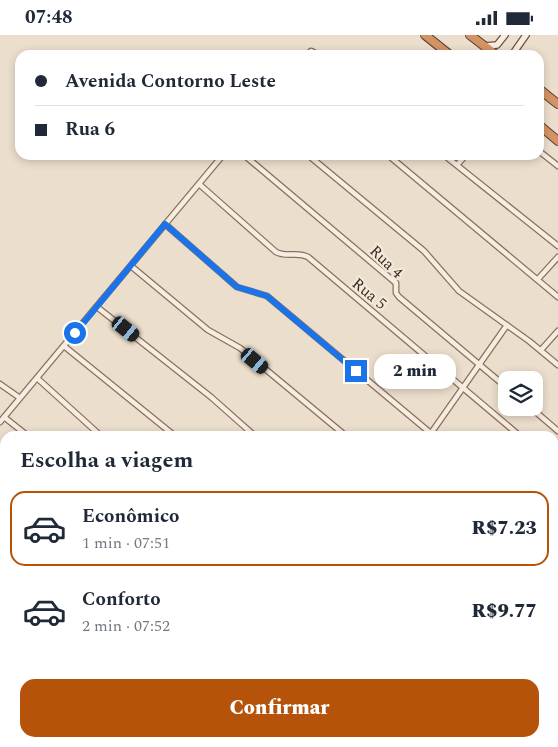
<!DOCTYPE html>
<html lang="pt">
<meta charset="utf-8">
<style>
:root{--surface:#fff;--page:#f6f6f7;--text:#1f2937;--muted:#747a83;--line:#e0e1e3;--accent:#b45309}
body{margin:0;font-family:Spectral,serif;background:var(--page);color:var(--text);height:100vh;display:flex;flex-direction:column;font-size:19px;white-space:nowrap}
*{box-sizing:border-box;margin:0}
p{font-size:16px;color:var(--muted)}
.icon{flex:none;width:28px;height:28px;fill:none;stroke:currentColor;stroke-width:2;stroke-linecap:round;stroke-linejoin:round}
.map{position:relative;flex:1;overflow:hidden}
.details{position:absolute;left:0px;top:396px;width:559px;height:316px;display:flex;flex-direction:column;background:var(--surface);border-radius:15px 15px 0 0;box-shadow:0 2px 8px #0003}
.details>*{flex:none}
.top-card{position:absolute;left:15px;top:15px;width:529px;height:110px;border-radius:15px;box-shadow:0 2px 8px #0003;display:grid;align-content:center;height:110px;padding:0 20px;background:var(--surface)}
.controls{position:absolute;left:498px;top:336px;display:grid;gap:10px}
.controls a{display:grid;place-items:center;width:45px;height:45px;border-radius:10px;background:var(--surface);box-shadow:0 2px 8px #0003;font-size:25px}
.end{position:absolute;width:22px;height:22px;margin:-11px;border:6px solid #1a73e8;background:#fff;box-shadow:0 0 0 2px #fff}
.from{border-radius:50%}
.bubble{position:absolute;height:35px;border-radius:15px;background:var(--surface);box-shadow:0 2px 8px #0003;font-size:16px;font-weight:800;line-height:35px;text-align:center}
.car{position:absolute;width:15px;height:30px;margin:-15px -8px;border-radius:6px;box-shadow:0 0 4px 1px #0007;background:linear-gradient(#222 24%,#8ab4d8 0 40%,#222 0 76%,#8ab4d8 0 86%,#222 0)}
.top-card b{display:flex;align-items:center;gap:18px;height:48px;font-size:19px}
.top-card b+b{border-top:1px solid var(--line)}
.top-card i{width:12px;height:12px;background:var(--text)}
ul{padding:0;list-style:none}
li{display:flex;align-items:center;gap:15px;height:75px;margin:0 10px 8px;padding:0 10px;border:2px solid transparent;border-radius:15px}
li div{flex:1}
li b{display:block;font-size:19px}
li em{font-style:normal;font-weight:800}
li.active{border-color:var(--accent)}
li>.icon{width:45px;height:45px;stroke-width:1.5}
h2{padding:0 20px;font-size:22px;line-height:60px}
.cta{display:flex;gap:10px;margin-top:auto;padding:10px 20px}
.cta a{flex:1;height:58px;border-radius:15px;background:var(--accent);color:#fff;font-size:20px;font-weight:800;line-height:58px;text-align:center}
.status{display:flex;justify-content:space-between;align-items:center;height:35px;padding:0 25px;background:var(--surface);direction:ltr}
.status svg{height:14px;fill:currentColor}
.map>svg:first-child{display:block}
.green{fill:#cac9a0}
.lines{fill:none;stroke-linecap:round;stroke-linejoin:round}
.minor-casing{stroke:#897060;stroke-width:7}
.secondary-casing{stroke:#6b5243;stroke-width:8}
.motorway-casing{stroke:#573f34;stroke-width:10}
.minor{stroke:#f7ecdf;stroke-width:4.5}
.secondary{stroke:#f7ecdf;stroke-width:5.5}
.motorway{stroke:#d49364;stroke-width:8}
.route{stroke:#1a73e8;stroke-width:6}
.labels{text-anchor:middle;stroke-width:4.5;stroke-linejoin:round;paint-order:stroke}
.street-label{font-size:16px;fill:#3a2b23;stroke:#f4e9db}
</style>
<div class="status"><b>07:48</b><svg viewBox="0 0 49 12"><path d="M0 12V9h3v3zM5 12V6h3v6zM10 12V3h3v9zM15 12V0h3v12zM26 1h20v11H26zM47 4h2v5h-2z"/></svg></div>
<div class="map">
<svg width="558" height="712" viewBox="0 0 558 712">
<rect width="100%" height="100%" fill="#ecdecc"/>
<path class="green" d="M391,708H458V712H387Z"/>
<g class="lines">
<g class="minor-casing">
<path id="minor" d="M307,20L311,16L319,20
M539,116L558,131
M244,120L396,248V258L399,262L506,352
M308,120L424,216L459,256L529,306L558,330
M388,120L558,262
M444,120L558,211
M457,130L466,120
M199,149L276,217C287,223 297,216 308,222L520,401
M165,189L237,252L267,261L434,401
M131,231L208,295L240,313L346,401
M538,244L558,222
M97,272L211,362L255,401
M64,311L175,401
M541,315L558,296
M37,343L101,401
M0,349L20,363
M530,372L558,396
M4,382L28,401
M0,387L223,120
M429,401L507,290
M554,430L558,433
M0,449L5,453
M0,494L5,498
M554,498L558,492
M254,708L260,712
M307,708L313,712
M79,712L83,708
M136,712L139,708
M375,712L379,708"/>
</g>
<g class="secondary-casing">
<path id="secondary" d="M485,11L497,10L505,0
M512,20L526,0"/>
</g>
<g class="motorway-casing">
<path id="motorway" d="M425,0L450,20
M470,0L496,20
M539,54L558,69
M539,90L558,106"/>
</g>
<use href="#minor" class="minor"/>
<use href="#secondary" class="secondary"/>
<use href="#motorway" class="motorway"/>
</g>
<g class="lines">
<path class="route" d="M75,298L165,189L237,252L267,261L356,336"/>
</g>
<g class="labels">
<g class="street-label">
<text transform="translate(387 226) rotate(44)" y="6">Rua 4</text>
<text transform="translate(370 258) rotate(40)" y="6">Rua 5</text>
</g>
</g>
</svg>
<div class="controls">
<a><svg class="icon" aria-label="layers" viewBox="0 0 24 24"><path d="M12 4l9 5-9 5-9-5zM3 14l9 5 9-5"/></svg></a>
</div>
<i class="end from" style="left:75px;top:298px"></i>
<i class="end" style="left:356px;top:336px"></i>
<div class="bubble" style="left:374px;top:319px;width:82px">2 min</div>
<i class="car" style="left:126px;top:294px;rotate:129deg"></i>
<i class="car" style="left:255px;top:326px;rotate:130deg"></i>
<div class="top-card">
<b><i class="from"></i>Avenida Contorno Leste</b>
<b><i></i>Rua 6</b>
</div>
<section class="details">
<h2>Escolha a viagem</h2>
<ul>
<li class="active"><svg class="icon" aria-label="car" viewBox="0 0 24 24"><path d="M5 17H2v-5l4-1 3-4h7l3 4 3 1v5h-3M9 17h6M6 11h13"/><circle cx="7" cy="17" r="2"/><circle cx="17" cy="17" r="2"/></svg><div><b>Econômico</b><p>1 min · 07:51</p></div><em>R$7.23</em></li>
<li><svg class="icon" aria-label="car" viewBox="0 0 24 24"><path d="M5 17H2v-5l4-1 3-4h7l3 4 3 1v5h-3M9 17h6M6 11h13"/><circle cx="7" cy="17" r="2"/><circle cx="17" cy="17" r="2"/></svg><div><b>Conforto</b><p>2 min · 07:52</p></div><em>R$9.77</em></li>
</ul>
<div class="cta"><a>Confirmar</a></div>
</section>
</div>
